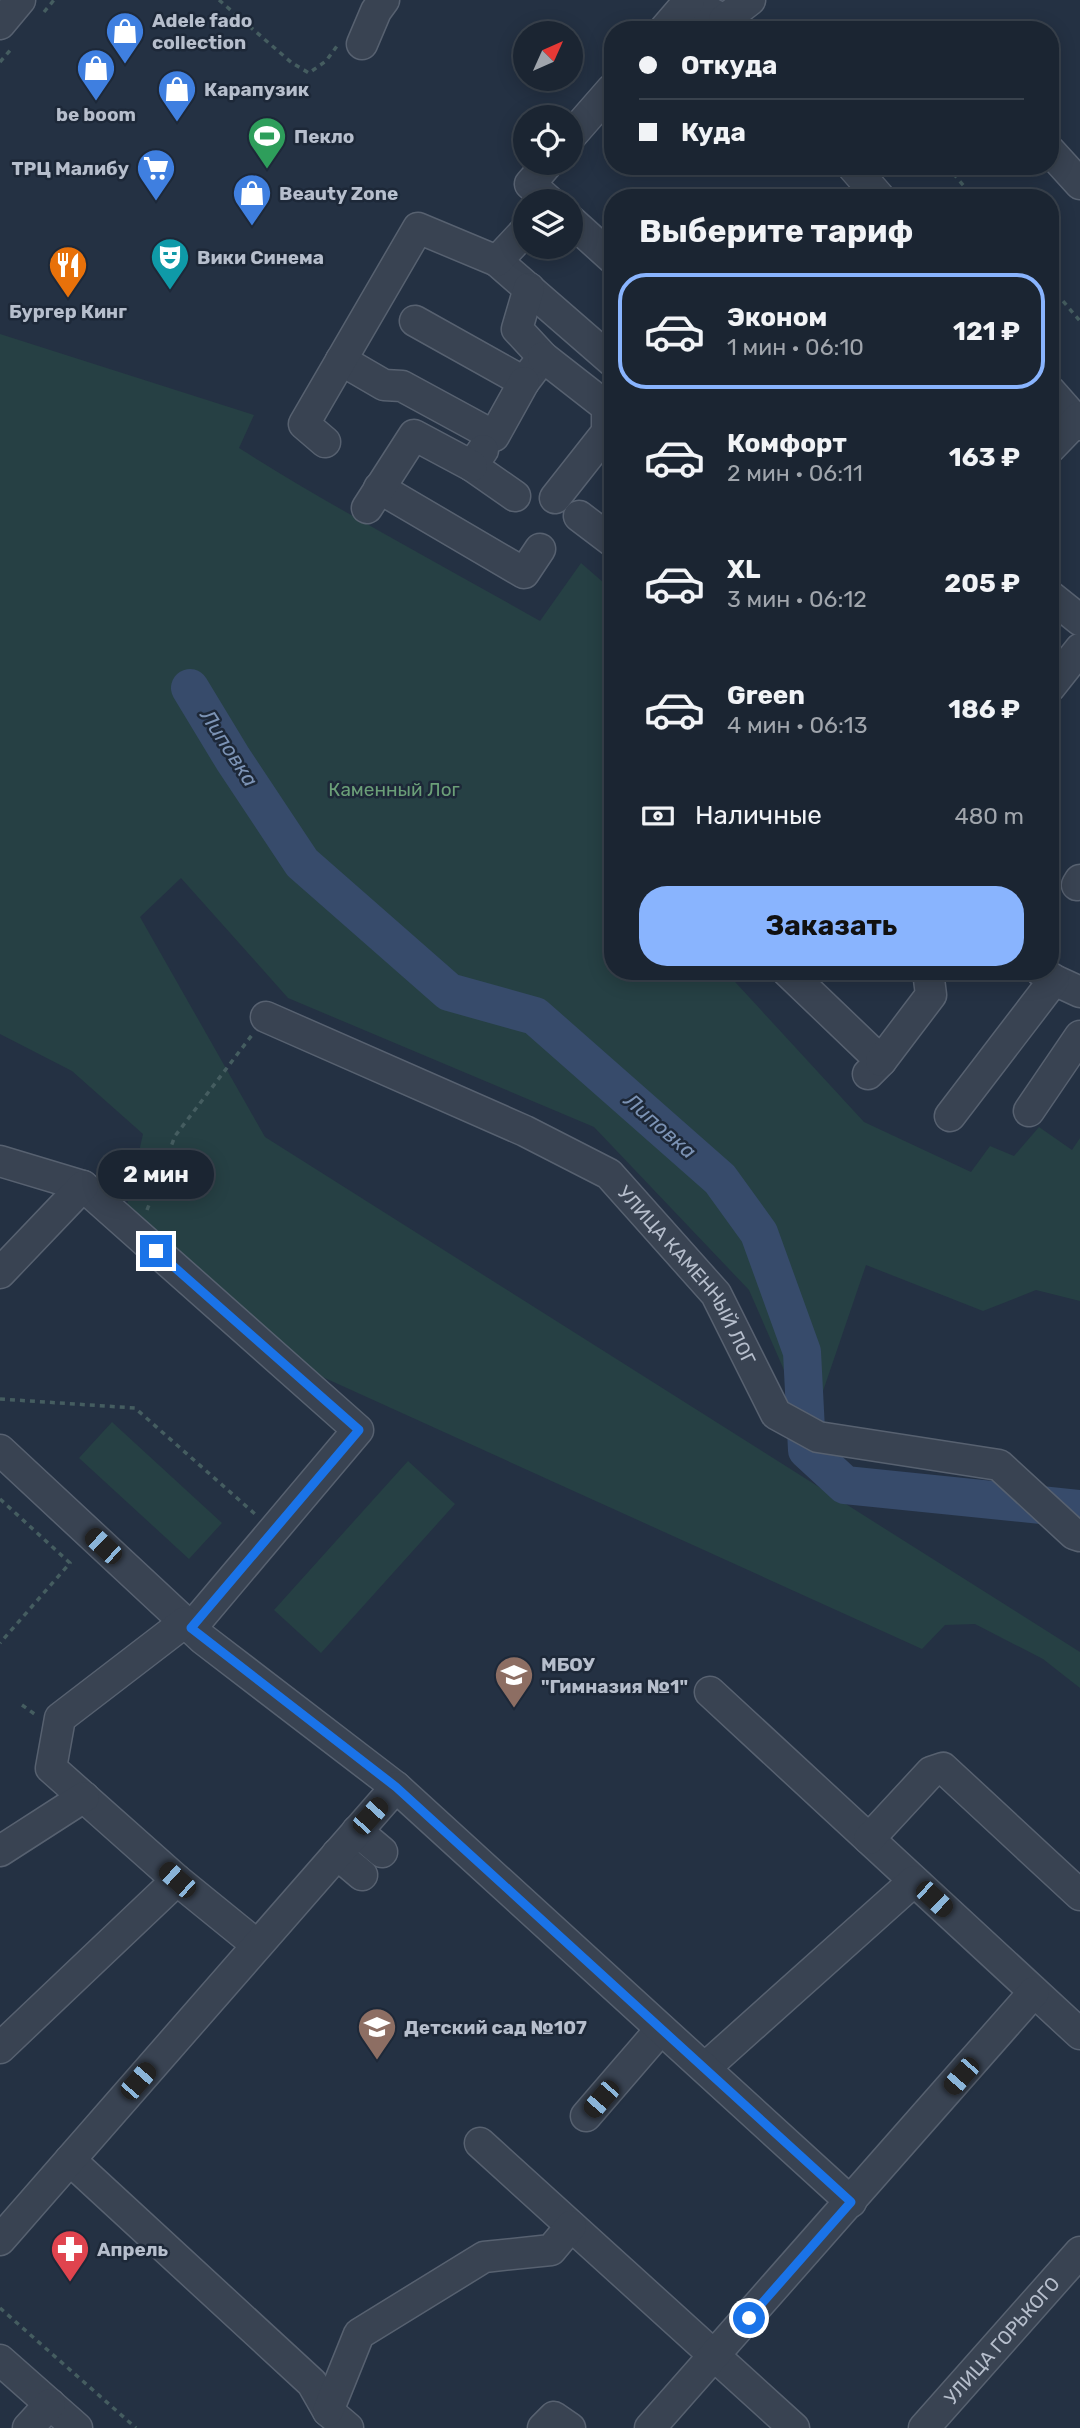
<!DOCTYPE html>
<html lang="ru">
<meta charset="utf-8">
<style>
:root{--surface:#1b2532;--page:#242d3a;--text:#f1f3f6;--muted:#a0a5ac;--line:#39424d;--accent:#89b4fe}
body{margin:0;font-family:Rubik,sans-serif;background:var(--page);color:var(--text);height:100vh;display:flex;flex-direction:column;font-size:26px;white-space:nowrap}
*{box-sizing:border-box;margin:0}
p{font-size:23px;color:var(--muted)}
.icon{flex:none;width:38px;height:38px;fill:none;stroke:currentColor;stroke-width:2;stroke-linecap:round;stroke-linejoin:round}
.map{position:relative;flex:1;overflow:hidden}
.sheet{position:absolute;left:604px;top:189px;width:455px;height:791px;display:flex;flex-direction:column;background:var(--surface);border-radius:28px;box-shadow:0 4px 18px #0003,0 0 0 2px var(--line)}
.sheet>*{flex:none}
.guide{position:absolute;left:604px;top:21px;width:455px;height:154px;border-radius:28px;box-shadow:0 4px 18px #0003,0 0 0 2px var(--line);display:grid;align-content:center;height:154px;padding:0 35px;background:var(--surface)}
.needle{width:46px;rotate:45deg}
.fabs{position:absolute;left:513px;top:21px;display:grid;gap:14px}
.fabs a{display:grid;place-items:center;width:70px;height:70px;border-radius:50%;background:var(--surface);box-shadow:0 4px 18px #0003,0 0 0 2px var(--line);font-size:35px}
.end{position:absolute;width:32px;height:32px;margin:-16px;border:9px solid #1a73e8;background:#fff;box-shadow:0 0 0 4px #fff}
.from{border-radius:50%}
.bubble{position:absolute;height:49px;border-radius:24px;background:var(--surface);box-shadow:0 4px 18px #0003,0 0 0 2px var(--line);font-size:23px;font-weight:700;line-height:49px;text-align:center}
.car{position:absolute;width:21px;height:42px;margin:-21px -10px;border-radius:9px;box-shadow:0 0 5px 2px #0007;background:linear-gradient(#222 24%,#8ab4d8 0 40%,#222 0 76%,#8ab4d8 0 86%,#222 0)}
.guide b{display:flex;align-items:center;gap:24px;height:66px;font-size:26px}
.guide b+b{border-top:2px solid var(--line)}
.guide i{width:18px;height:18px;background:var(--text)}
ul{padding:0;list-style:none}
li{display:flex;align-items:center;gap:21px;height:116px;margin:0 14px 10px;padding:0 21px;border:4px solid transparent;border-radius:28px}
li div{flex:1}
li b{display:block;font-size:26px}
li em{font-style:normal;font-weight:700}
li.on{border-color:var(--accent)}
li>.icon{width:63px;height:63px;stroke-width:1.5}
h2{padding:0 35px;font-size:32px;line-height:84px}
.pay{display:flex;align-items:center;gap:18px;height:77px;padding:0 35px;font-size:26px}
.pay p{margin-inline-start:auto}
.primary-button{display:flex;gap:14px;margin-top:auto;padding:14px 35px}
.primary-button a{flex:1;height:80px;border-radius:28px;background:var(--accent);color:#111;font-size:28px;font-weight:700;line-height:80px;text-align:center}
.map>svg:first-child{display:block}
.green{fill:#264044}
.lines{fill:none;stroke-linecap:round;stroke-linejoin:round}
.river{stroke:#374b6b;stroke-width:38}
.minor-casing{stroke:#576170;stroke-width:33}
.path{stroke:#455d60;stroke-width:3.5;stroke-dasharray:5 5;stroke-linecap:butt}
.minor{stroke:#394352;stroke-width:30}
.route{stroke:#1a73e8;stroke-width:9}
.labels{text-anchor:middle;stroke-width:5;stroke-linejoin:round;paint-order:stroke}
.poi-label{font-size:19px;font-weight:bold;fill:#b6becc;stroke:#1d2838;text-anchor:start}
.park-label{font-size:19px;fill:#6b9f78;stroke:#1d2838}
.street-label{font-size:19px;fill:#b6becc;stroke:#1d2838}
.water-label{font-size:21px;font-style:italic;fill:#7c93b5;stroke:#1d2838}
</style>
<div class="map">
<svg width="1080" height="2428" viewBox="0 0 1080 2428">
<rect width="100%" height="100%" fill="#243143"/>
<path class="green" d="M0,334L254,415L239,448C337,510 440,564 540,621L581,563L612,590V971H725L864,1122L971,1172L990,1146L1014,1156L1039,1127L1072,1150L1080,1138V1301L1036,1290L983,1311L866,1265L822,1394L798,1402L749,1290L594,1127L288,998L181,878L140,917L265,1137L1080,1652V1688L1043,1659L975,1624L945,1625L922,1649L316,1374L127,1205L143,1134L72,1071L0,1034Z
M112,1422L222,1523L189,1559L79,1458Z
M408,1461L455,1504L321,1653L274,1610Z"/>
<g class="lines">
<path class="river" d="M190,688L233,759L302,863L449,992L535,1016L720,1179L759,1233L802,1352L807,1450L845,1485L1080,1509"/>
<g class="minor-casing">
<g id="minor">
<path d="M687,0L724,20L732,30"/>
<path d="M724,20L750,0"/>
<path d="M0,24L20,0"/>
<path d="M664,30L689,1"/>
<path d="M362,44L376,11L384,0"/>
<path d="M570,137L612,89"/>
<path d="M1050,151L1080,184"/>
<path d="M548,163L530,184L549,201"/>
<path d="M852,166L880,198"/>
<path d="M570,220L612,258"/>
<path d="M497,261L612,361"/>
<path d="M415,321L524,382L543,357L517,329L529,288"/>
<path d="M543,357L607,407V432L555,498"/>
<path d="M341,360L384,385L402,386L494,436L524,382"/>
<path d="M1050,391L1080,425"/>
<path d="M325,442L304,424L418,228L497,261L525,231"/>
<path d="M1050,448L1080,417"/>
<path d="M483,450L472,466L515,496"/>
<path d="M379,488L524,573L540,549"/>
<path d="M367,508L414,435L472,466"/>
<path d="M579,516L612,541"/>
<path d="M1050,596L1080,620"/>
<path d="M1050,687L1080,649"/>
<path d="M1077,885L1080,880"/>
<path d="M787,971L881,1061L868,1074"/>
<path d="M1054,980L1080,992"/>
<path id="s1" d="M266,1017L525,1131L609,1174L716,1294L776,1414L818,1437L999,1465L1074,1534L1080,1536"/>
<path d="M881,1061L931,995L928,971"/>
<path d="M1029,1111L1080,1036"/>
<path d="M950,1116L1054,980L1041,971"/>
<path d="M0,1161L83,1186L358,1430L191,1628"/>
<path d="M0,1273L83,1186"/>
<path d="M0,1450L203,1639L396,1787"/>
<path d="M185,1622L60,1718L51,1768L177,1880L257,1945"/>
<path d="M710,1692L1080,2034"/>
<path d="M357,1831L382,1852"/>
<path d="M869,1839L931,1772L943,1768L1080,1895"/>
<path d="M0,1851L84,1797"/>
<path d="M337,1854L362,1875"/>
<path d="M0,2048L177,1880"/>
<path d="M705,2068L914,1881"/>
<path d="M586,2116L661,2029"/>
<path d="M480,2143L794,2428"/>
<path d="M70,2160L312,2383L328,2411L348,2428"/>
<path d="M0,2240L396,1787L851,2202"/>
<path d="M0,2360L77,2428"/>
<path d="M328,2411L359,2334L484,2257L551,2250L571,2226"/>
<path d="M28,2428L50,2404"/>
<path d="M543,2428L554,2417L570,2428"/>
<path d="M650,2428L1034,1992"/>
<path id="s2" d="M924,2428L1080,2252"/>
</g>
</g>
<path class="path" d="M219,0L292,63L309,73L326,61L337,46
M44,12L54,0
M0,62L13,47
M947,166L974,198
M1050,286L1080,321
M147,1210L175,1136L252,1035
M0,1399L135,1408L255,1514
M0,1499L70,1563L0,1643
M22,1705L36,1715
M0,2308L136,2428"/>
<use href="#minor" class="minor"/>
</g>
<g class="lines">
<path class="route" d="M156,1251L359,1430L191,1628L396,1787L851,2202L749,2318"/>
</g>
<defs>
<g id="shop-pin" transform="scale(2.0125)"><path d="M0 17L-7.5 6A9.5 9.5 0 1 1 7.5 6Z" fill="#3f7fe0" stroke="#1d2838"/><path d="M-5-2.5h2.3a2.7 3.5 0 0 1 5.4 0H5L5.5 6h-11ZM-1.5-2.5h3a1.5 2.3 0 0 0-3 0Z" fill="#fff"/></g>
<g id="stadium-pin" transform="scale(2.0125)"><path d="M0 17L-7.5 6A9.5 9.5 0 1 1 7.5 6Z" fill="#2e9e5b" stroke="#1d2838"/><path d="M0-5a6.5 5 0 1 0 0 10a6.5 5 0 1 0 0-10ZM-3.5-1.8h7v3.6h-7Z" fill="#fff"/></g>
<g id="supermarket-pin" transform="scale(2.0125)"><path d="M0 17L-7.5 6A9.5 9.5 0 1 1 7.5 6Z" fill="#3f7fe0" stroke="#1d2838"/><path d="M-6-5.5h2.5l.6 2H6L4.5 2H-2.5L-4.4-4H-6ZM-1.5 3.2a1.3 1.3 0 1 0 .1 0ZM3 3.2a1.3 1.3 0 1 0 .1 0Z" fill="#fff"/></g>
<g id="theatre-pin" transform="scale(2.0125)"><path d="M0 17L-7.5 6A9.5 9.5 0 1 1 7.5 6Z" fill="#0f9aa8" stroke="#1d2838"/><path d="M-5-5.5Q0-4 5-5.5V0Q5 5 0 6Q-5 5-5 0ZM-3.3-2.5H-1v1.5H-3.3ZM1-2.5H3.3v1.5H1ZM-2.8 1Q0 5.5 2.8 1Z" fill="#fff"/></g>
<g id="restaurant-pin" transform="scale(2.0125)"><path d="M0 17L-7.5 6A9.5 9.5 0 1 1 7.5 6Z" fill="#e8710a" stroke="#1d2838"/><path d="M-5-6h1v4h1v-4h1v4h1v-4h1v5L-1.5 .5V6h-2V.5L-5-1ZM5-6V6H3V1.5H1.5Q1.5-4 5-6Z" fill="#fff"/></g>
<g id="school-pin" transform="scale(2.0125)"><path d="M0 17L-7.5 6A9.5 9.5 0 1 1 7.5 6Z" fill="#8d6e63" stroke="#1d2838"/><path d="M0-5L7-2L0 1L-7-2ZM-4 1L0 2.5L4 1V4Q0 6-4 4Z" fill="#fff"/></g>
<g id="pharmacy-pin" transform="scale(2.0125)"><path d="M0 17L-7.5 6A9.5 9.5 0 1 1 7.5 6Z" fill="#e0444e" stroke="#1d2838"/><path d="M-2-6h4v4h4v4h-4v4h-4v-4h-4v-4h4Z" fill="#fff"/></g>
</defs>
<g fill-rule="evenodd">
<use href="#shop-pin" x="125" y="31"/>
<use href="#shop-pin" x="96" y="68"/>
<use href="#shop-pin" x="177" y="89"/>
<use href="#stadium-pin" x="267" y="136"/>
<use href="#supermarket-pin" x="156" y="168"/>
<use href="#shop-pin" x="252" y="193"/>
<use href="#theatre-pin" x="170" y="257"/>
<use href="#restaurant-pin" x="68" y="265"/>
<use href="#school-pin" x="514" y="1675"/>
<use href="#school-pin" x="377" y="2027"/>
<use href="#pharmacy-pin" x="70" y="2249"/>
</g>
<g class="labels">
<g class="poi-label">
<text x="152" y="27">Adele fado<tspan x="152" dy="22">collection</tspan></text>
<text x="204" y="96">Карапузик</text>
<text x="96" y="121" text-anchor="middle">be boom</text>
<text x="294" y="143">Пекло</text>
<text x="129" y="175" text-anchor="end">ТРЦ Малибу</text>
<text x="279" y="200">Beauty Zone</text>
<text x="197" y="264">Вики Синема</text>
<text x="68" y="318" text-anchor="middle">Бургер Кинг</text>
<text x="541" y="1671">МБОУ<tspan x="541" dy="22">"Гимназия №1"</tspan></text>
<text x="404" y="2034">Детский сад №107</text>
<text x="97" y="2256">Апрель</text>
</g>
<g class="park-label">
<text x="394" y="796">Каменный Лог</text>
</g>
<g class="street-label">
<text dy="7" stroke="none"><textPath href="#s1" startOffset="506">УЛИЦА КАМЕННЫЙ ЛОГ</textPath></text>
<text dy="7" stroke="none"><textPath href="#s2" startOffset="117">УЛИЦА ГОРЬКОГО</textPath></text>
</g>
<g class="water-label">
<text transform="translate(229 748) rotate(57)" y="7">Липовка</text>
<text transform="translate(660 1126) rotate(41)" y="7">Липовка</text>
</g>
</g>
</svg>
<div class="fabs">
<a><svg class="needle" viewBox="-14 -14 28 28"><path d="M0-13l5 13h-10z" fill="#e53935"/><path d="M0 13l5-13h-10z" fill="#a0a5ac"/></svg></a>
<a><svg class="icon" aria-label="locate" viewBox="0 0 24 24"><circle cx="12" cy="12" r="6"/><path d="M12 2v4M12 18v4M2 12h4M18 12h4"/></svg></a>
<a><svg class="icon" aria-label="layers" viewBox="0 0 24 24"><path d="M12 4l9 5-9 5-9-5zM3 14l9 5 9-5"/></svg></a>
</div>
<i class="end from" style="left:749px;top:2318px"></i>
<i class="end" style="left:156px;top:1251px"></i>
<div class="bubble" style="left:98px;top:1150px;width:116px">2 мин</div>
<i class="car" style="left:103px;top:1546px;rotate:313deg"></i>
<i class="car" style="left:370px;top:1816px;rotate:42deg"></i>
<i class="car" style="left:177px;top:1880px;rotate:312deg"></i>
<i class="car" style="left:934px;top:1899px;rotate:133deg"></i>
<i class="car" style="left:961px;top:2076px;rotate:221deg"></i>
<i class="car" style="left:138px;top:2081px;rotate:41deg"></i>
<i class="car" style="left:601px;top:2099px;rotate:221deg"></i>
<div class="guide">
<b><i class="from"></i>Откуда</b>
<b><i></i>Куда</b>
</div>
<section class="sheet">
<h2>Выберите тариф</h2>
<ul>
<li class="on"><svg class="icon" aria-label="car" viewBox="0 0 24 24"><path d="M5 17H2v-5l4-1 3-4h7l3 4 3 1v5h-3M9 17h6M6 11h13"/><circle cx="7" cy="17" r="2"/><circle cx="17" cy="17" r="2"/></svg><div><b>Эконом</b><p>1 мин · 06:10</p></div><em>121 ₽</em></li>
<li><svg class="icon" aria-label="car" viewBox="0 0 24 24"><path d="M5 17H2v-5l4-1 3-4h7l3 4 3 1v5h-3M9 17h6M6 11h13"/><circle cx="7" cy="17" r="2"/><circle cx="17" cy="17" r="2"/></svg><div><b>Комфорт</b><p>2 мин · 06:11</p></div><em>163 ₽</em></li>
<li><svg class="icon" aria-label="car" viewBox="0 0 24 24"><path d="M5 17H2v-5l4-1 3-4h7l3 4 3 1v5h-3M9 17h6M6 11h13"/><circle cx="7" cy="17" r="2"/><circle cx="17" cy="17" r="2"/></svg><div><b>XL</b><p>3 мин · 06:12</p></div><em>205 ₽</em></li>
<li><svg class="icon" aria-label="car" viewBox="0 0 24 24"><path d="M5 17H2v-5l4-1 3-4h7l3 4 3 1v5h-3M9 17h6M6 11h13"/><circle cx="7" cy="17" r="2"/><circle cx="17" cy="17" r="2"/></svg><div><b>Green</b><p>4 мин · 06:13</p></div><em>186 ₽</em></li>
</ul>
<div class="pay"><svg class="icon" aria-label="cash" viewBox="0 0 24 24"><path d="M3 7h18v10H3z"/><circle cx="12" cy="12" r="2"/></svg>Наличные<p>480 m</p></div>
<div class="primary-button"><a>Заказать</a></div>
</section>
</div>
